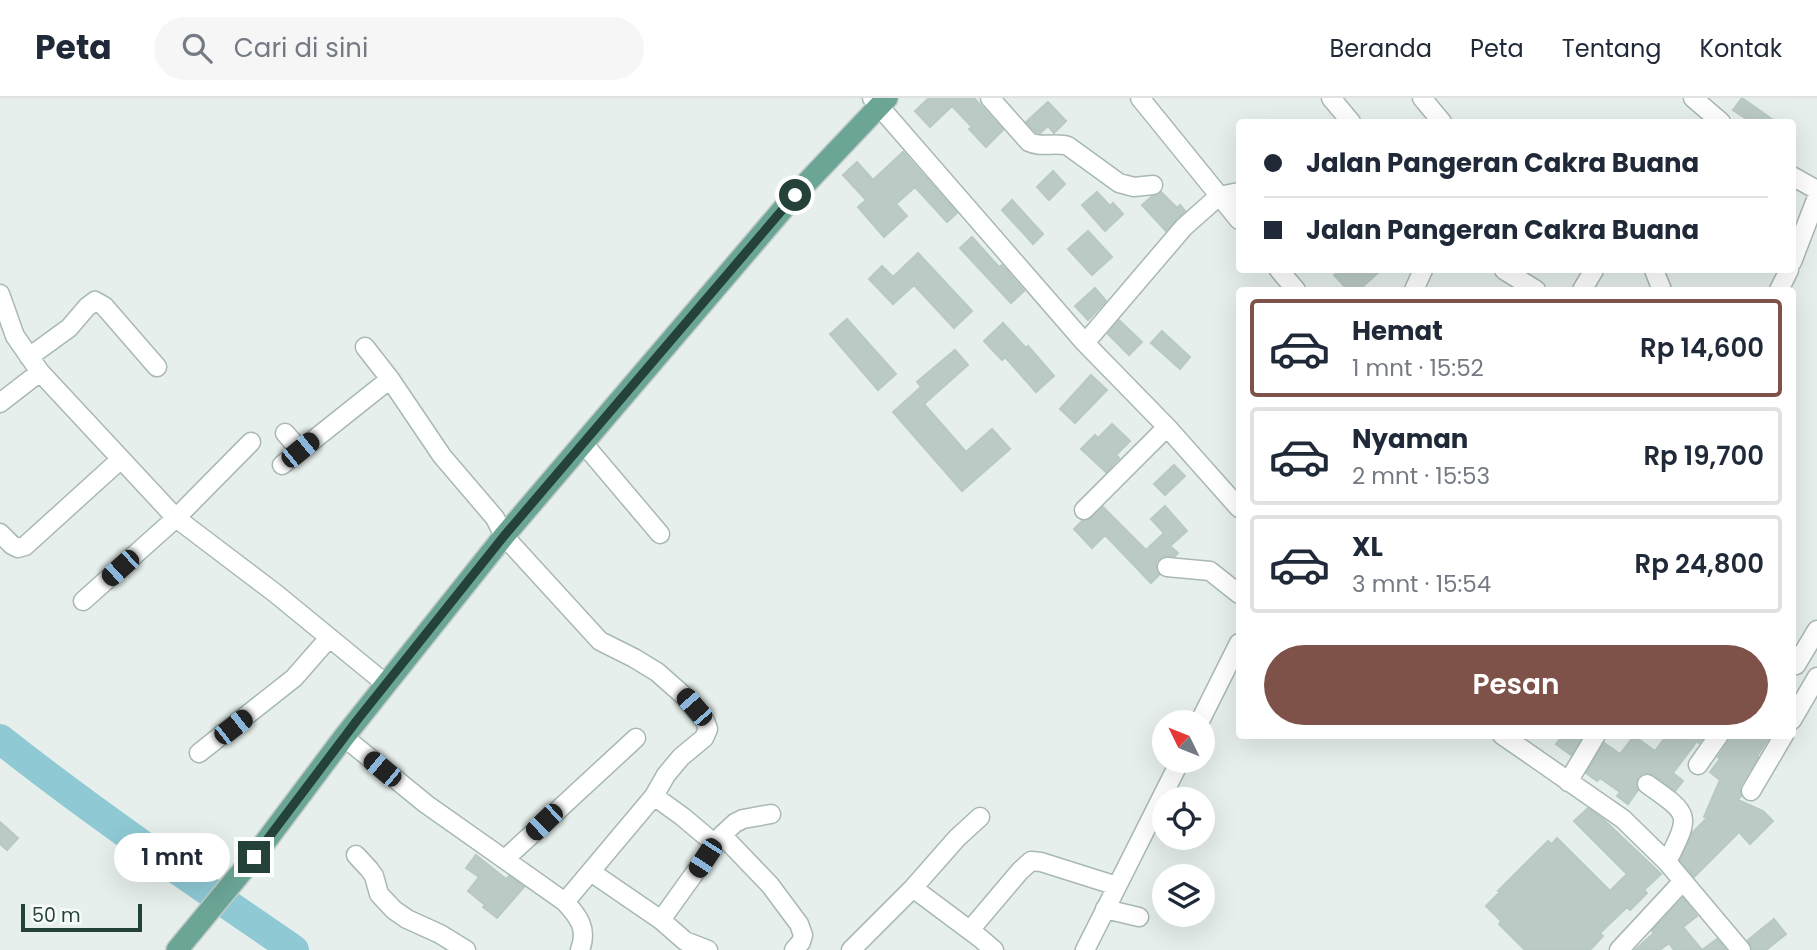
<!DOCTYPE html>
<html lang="id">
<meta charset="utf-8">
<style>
:root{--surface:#fff;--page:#f6f6f7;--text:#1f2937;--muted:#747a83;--line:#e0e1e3;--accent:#7f5249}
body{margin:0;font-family:Poppins,sans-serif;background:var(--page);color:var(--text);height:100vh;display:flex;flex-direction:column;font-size:26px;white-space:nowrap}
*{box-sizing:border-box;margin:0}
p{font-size:23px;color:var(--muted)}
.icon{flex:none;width:38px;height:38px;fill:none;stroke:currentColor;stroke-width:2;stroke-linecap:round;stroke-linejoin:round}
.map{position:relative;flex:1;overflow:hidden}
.details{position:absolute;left:1236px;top:189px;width:560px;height:452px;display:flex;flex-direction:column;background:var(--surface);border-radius:7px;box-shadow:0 7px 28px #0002}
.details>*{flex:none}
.guide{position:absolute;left:1236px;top:21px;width:560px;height:154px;border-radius:7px;box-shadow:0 7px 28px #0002;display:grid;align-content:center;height:154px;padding:0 28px;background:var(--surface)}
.needle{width:46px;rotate:313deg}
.buttons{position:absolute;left:1152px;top:612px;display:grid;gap:14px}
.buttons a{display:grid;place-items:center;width:63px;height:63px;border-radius:50%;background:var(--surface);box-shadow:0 7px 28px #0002;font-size:35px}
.scale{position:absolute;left:21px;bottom:18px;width:121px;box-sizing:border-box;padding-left:7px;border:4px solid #24423a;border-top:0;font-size:19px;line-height:24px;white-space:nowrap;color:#24423a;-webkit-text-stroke:5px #f7fbf9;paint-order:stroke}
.end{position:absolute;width:32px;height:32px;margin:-16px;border:9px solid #24423a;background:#fff;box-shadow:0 0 0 4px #fff}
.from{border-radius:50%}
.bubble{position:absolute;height:49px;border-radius:24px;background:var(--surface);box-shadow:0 7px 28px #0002;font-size:23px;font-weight:600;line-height:49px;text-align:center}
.car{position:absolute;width:21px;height:42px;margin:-21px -10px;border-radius:9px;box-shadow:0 0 5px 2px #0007;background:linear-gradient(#222 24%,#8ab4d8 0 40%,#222 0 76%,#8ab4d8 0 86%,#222 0)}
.guide b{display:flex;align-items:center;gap:24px;height:66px;font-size:26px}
.guide b+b{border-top:2px solid var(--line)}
.guide i{width:18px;height:18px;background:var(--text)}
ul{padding:12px 0 0;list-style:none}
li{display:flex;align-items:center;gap:21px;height:98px;margin:0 14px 10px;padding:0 14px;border:4px solid var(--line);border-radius:7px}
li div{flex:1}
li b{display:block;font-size:26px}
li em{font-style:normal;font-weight:600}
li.on{border-color:var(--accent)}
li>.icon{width:63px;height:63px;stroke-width:1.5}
.cta{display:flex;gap:14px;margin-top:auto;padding:14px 28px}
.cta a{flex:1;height:80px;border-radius:42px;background:var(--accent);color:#fff;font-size:28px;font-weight:600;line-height:80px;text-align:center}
header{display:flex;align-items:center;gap:42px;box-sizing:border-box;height:98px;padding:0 35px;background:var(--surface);border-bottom:2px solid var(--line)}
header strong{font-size:33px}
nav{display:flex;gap:38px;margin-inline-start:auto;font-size:24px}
.search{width:490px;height:63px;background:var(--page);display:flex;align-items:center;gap:18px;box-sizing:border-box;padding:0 24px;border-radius:38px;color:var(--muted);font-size:26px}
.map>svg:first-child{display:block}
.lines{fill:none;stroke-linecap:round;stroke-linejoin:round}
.river{stroke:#8ec9d4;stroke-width:30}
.building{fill:#bbcac4;stroke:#b8c9c2;stroke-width:2}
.street-casing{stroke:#a8b8b2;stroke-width:21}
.primary-casing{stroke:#c2cac8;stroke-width:24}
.street{stroke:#fff;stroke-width:18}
.primary{stroke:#6aa596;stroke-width:21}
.route{stroke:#24423a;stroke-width:9}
</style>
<header>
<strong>Peta</strong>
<div class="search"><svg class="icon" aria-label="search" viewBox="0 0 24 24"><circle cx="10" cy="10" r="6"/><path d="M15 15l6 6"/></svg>Cari di sini</div>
<nav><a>Beranda</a><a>Peta</a><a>Tentang</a><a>Kontak</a></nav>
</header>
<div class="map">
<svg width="1817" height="852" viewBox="0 0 1817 852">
<rect width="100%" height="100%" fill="#e6efeb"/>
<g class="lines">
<path class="river" d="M0,641C95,716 195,784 294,852"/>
</g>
<path class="building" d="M929,0H974L1003,32L986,49L969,31L972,29L952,8L930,29L915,13Z
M1742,0L1776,24H1751L1733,12Z
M1048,4L1066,23L1054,35L1048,28L1040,35L1036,34L1026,24Z
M903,54L957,115L947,124L915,89L896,106L907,118L884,139L858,109L866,102L843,77L857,64L873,82Z
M1053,73L1065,86L1049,102L1037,89Z
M1097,94L1110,108L1113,105L1123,116L1105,133L1082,107Z
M1161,94L1177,110L1180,107L1185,113L1166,133L1142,107L1151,99Z
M1012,102L1043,136L1033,146L1002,112Z
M1088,133L1112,159L1092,177L1068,151Z
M972,139L999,169L1002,167L1024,193L1011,205L960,150Z
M918,155L972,213L954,230L914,187L893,206L869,181L882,168L893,179Z
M1340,172H1381L1359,192H1348L1334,177Z
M1095,190L1106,203L1088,222L1075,208Z
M847,221L896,276L878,292L830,236Z
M1119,222L1142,244L1129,257L1108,236Z
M1003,225L1026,250L1028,248L1054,278L1036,294L1005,259L1002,262L984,243Z
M1162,233L1190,259L1180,271L1151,245Z
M955,252L968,267L924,306L966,354L992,331L1010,351L962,393L893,314L921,289L917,284Z
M1091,277L1107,292L1075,325L1060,311Z
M1112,326L1130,343L1116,357L1119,360L1106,374L1081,351L1095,337L1098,340Z
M1174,367L1185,378L1165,397L1154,386Z
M1165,408L1187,433L1170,448L1178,455L1175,458H1163L1157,463L1156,469L1159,477L1151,485L1105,437L1092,450L1074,431L1082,423L1091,420L1103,409L1146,452L1164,435L1151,421Z
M1563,637H1583L1571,657L1556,646Z
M1667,637H1705L1699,645L1697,643L1673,675L1683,683L1675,693L1654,677L1649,675H1643L1638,679L1636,684L1638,692L1628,706L1617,698L1620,694L1600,680L1597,683L1586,675L1604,645L1620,656L1634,638L1655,653Z
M1730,637H1771L1757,658L1758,659L1741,687L1740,692L1741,698L1738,702L1763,713L1773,723L1750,746L1739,734L1694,779L1680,762L1692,735L1707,720L1704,719L1720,682L1710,674L1720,661L1718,659L1728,644Z
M1588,710L1604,722L1661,776L1644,792L1647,795L1630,812L1627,809L1600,835L1603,838L1590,852H1525L1499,826L1501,823L1486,808L1500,794L1498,793L1548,743L1552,746L1557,740L1610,793L1627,776L1574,723Z
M0,724L18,740L7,752L0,746Z
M476,757L506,781L509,778L524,789L497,820L483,809L485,807L468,793L479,779L466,770Z
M1683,800L1697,818L1683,829L1702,852H1674L1669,845L1660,852H1635L1654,835L1652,833Z
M1774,821L1786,836L1766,852H1752L1748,842Z
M1717,841L1726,852H1702Z"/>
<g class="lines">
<g class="street-casing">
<path id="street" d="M872,0L1085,245L1167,329L1239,410
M990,0L1029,44C1041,50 1055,44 1068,48L1119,85L1134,89L1153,87
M1140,0L1239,122
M1331,0L1351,24
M1422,0L1442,24
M1693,0L1721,24
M1792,78L1817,92
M1792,164L1817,99
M1279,172L1296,192
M1504,172L1536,192
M1654,172L1662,192
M1414,192L1423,172
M1582,192L1594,172
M1779,192L1789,172
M0,196L15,238L40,274L176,420L275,495L386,586
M1085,245L1184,129L1219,98L1239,94
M365,249L390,281L442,358L495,420L504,438L600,543L634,560L657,574L682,596L705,623L708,631L704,640L681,659L666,677L654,698L565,804
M29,259L69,230L87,209L95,203L104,208L157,269
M0,305L40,274
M285,335L300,352
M583,345L660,436
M282,367L390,281
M1084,412L1167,329
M0,435L12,447L18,450L25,448L121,361
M1167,469L1210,473L1239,496
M83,503L176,420L251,344
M1796,567L1817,532
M1792,622L1817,579
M1199,625L1239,545
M1502,637L1623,721L1667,764L1741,852
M344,639L426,706L565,804C579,819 588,831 580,852
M199,655L294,580L329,540
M1698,667L1719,637
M1568,684L1596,637
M1647,686C1691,717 1691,716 1667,764
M1751,693L1784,637
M654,698L683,719L715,746
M980,719L957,740L913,790L980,840L994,852
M722,737L770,787L799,826L803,837L801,844L794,852
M356,757L369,771L374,778L379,796L394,812L407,821L440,836L466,852
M505,761L636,640
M591,774L661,822L685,843L708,852
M1105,811L1139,819
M661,822L722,737L735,725L743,721L771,716
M970,832L1020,773L1031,763L1041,764L1117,788
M851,852L913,790
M1085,852L1180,663
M1619,852L1683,783"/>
</g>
<g class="primary-casing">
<path id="primary" d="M177,852L254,759L344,639L504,438L795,97L887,0"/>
</g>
<use href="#street" class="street"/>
<use href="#primary" class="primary"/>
</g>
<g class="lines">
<path class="route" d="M254,759L358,621L504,438L795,97"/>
</g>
</svg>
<div class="buttons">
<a><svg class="needle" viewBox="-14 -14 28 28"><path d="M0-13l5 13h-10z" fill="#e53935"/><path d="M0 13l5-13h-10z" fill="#747a83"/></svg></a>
<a><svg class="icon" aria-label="locate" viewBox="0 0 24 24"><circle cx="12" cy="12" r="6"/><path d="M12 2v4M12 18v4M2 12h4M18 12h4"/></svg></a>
<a><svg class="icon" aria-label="layers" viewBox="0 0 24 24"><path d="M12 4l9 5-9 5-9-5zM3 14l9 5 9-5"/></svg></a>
</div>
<div class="scale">50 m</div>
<i class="end from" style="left:795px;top:97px"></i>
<i class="end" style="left:254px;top:759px"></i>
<div class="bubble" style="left:114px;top:735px;width:116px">1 mnt</div>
<i class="car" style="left:300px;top:352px;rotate:51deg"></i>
<i class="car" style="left:120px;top:470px;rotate:228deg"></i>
<i class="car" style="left:694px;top:609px;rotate:319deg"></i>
<i class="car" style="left:233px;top:629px;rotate:52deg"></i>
<i class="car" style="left:382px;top:671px;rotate:310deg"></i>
<i class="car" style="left:544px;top:724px;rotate:226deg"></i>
<i class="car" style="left:705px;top:760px;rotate:213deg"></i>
<div class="guide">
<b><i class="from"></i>Jalan Pangeran Cakra Buana</b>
<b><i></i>Jalan Pangeran Cakra Buana</b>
</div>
<section class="details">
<ul>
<li class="on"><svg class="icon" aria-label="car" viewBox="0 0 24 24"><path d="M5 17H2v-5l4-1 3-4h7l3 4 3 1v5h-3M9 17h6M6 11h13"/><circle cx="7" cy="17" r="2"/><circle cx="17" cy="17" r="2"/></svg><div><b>Hemat</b><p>1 mnt · 15:52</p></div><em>Rp 14,600</em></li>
<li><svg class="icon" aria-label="car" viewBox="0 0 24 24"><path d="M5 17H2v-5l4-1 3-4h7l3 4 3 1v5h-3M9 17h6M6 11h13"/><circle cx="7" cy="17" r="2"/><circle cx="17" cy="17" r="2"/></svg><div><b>Nyaman</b><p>2 mnt · 15:53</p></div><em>Rp 19,700</em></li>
<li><svg class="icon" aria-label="car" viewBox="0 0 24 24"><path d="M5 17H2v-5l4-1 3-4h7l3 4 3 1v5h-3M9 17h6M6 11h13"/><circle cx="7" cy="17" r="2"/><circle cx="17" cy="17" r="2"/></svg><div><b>XL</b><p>3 mnt · 15:54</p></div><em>Rp 24,800</em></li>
</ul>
<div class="cta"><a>Pesan</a></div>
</section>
</div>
